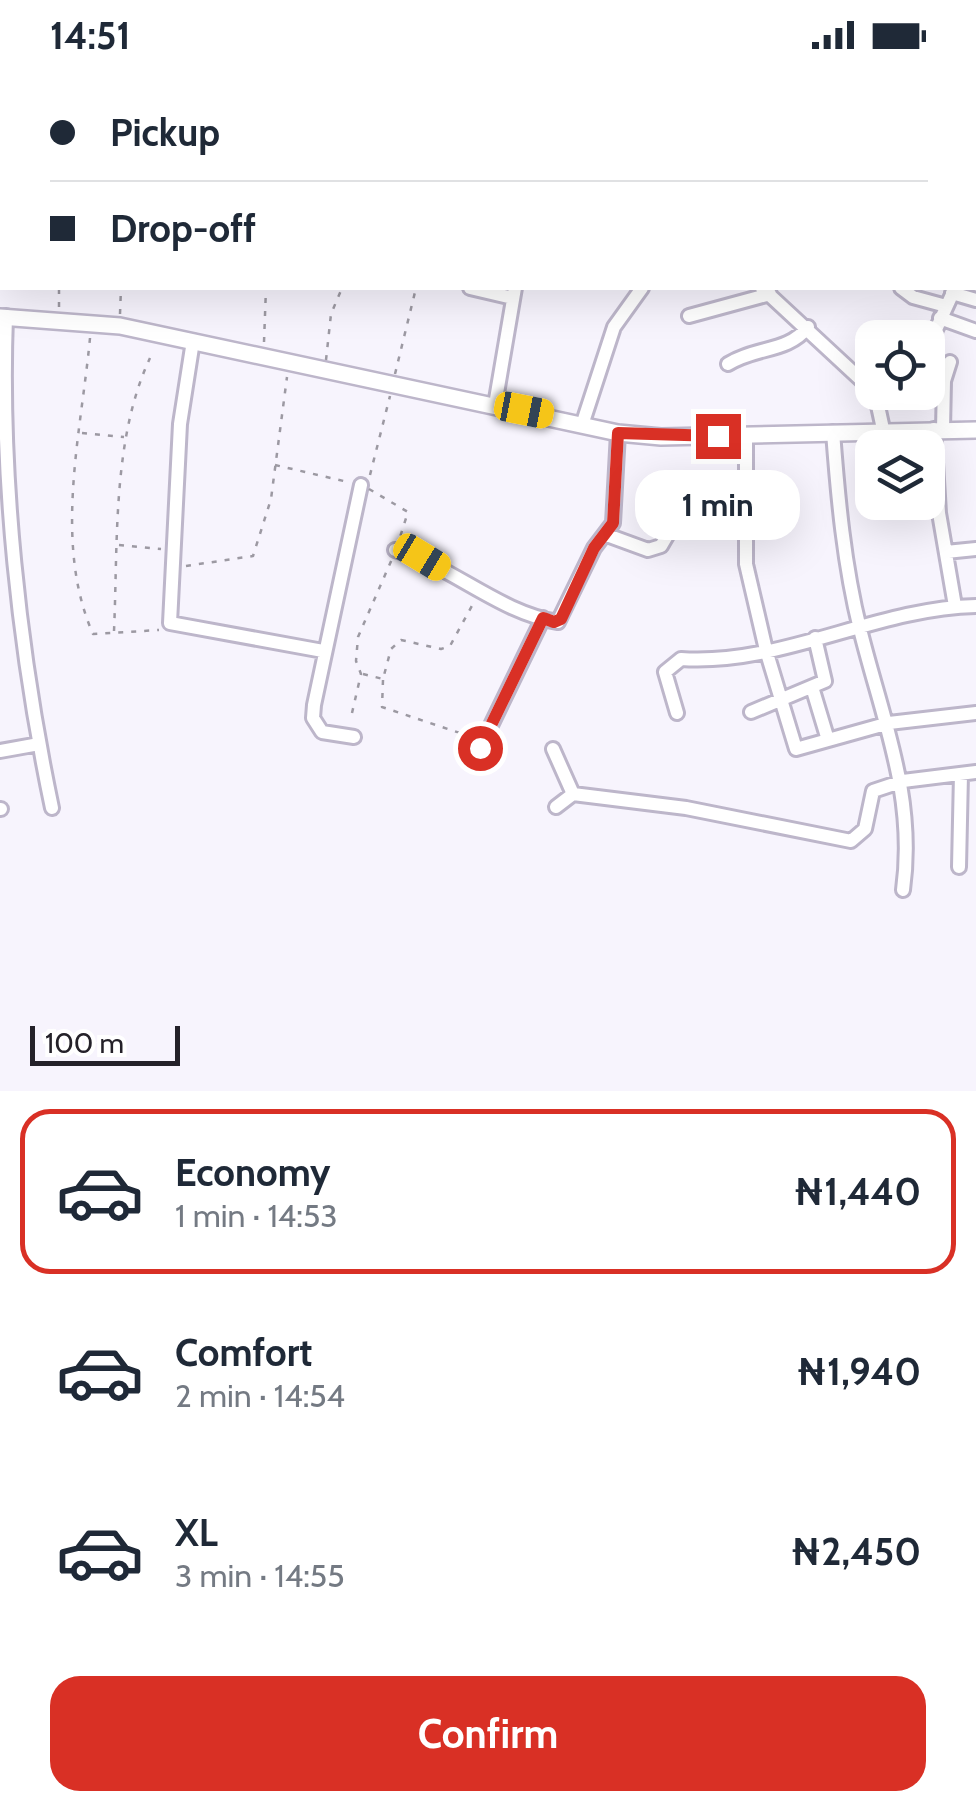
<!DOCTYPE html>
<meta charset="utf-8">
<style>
:root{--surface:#fff;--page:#f2f2f3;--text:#1f2937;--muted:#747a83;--line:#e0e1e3;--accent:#d93025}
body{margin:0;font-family:Cabin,sans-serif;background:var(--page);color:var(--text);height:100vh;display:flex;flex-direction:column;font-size:38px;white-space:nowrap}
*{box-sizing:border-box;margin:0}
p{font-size:32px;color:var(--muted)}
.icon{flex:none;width:55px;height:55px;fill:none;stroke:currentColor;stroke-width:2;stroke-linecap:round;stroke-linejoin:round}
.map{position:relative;height:1021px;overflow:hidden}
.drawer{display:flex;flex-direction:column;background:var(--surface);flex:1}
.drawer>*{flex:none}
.banner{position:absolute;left:0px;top:0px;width:978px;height:220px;box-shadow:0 10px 40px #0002;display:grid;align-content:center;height:220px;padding:0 50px;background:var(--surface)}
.buttons{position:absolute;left:855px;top:250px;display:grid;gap:20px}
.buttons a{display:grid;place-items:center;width:90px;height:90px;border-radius:20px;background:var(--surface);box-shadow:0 10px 40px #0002;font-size:50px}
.scale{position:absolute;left:30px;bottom:25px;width:150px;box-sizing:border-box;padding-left:10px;border:5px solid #242129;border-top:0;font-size:28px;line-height:35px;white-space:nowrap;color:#242129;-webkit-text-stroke:8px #fff;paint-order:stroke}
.end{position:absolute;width:45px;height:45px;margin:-22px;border:12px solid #d93025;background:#fff;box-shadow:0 0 0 5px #fff}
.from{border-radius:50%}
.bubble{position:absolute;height:70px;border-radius:30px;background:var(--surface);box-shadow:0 10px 40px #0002;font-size:32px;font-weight:800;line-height:70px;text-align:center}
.car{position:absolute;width:30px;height:60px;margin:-30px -15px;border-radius:12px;box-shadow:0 0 8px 2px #0007;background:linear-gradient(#f5c518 24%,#345 0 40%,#f5c518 0 76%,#345 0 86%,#f5c518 0)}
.banner b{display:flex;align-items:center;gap:35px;height:95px;font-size:38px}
.banner b+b{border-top:2px solid var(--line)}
.banner i{width:25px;height:25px;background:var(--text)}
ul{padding:18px 0 0;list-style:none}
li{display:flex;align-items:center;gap:30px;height:165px;margin:0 20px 15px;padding:0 30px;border:5px solid transparent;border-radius:30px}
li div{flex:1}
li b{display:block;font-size:38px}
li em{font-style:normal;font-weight:800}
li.on{border-color:var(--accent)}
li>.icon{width:90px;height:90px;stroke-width:1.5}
.action{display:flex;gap:20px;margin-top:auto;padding:20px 50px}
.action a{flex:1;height:115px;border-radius:30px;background:var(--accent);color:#fff;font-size:40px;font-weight:800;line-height:115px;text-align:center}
.status{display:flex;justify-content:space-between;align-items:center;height:70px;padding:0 50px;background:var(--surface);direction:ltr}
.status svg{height:28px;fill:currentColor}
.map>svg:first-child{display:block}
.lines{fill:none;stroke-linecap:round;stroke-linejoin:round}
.minor-casing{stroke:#bdb6ca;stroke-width:18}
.major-casing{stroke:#bdb6ca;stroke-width:20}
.path{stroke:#9c99a2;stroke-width:2.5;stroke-dasharray:5 8;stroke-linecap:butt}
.minor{stroke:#fff;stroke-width:12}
.major{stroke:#fff;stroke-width:15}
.route{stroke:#d93025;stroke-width:12}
</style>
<div class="status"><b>14:51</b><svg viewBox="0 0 49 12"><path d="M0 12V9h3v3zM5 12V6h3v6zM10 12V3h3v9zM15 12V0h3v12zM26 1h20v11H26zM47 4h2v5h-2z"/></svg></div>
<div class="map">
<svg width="976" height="1021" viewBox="0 0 976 1021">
<rect width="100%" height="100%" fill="#f7f4fd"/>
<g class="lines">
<g class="minor-casing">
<path id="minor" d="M581,0L584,2
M897,0L899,2
M152,2V0
M636,2L637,0
M723,2V0
M773,2V0
M975,71L976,72
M975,180L976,179
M470,218L513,228
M762,218L872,320
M901,218L913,227L946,236
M952,223L976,230
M6,246C0,406 19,581 52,738
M689,246L770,224
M940,248L976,261
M193,271L180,354L170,553L323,581
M928,277L955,218
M728,294C757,276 787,283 808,257
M875,322L883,359
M495,335L515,218
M583,352L614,257L642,218
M934,359L939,443L955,536
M943,359L944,311L950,292
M833,362C838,428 844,495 860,559C882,648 916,726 903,820
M746,366V494L766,580L796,679L889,653L976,643
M607,465L648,480L661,476L685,435
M395,480C451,495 499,543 558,552L594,478L613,453L618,363
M946,482L976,479
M812,617L828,670
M751,642L825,611L815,568
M677,643L665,602L681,589C781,596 876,538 976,536
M354,667L322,662L313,648L314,635L361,415
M480,678L543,548
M553,679L573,724
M0,681L39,674
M556,737L573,724L686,738L851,771L865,759L873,721L903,711L976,702
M0,739H1
M959,797L961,704"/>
</g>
<g class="major-casing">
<path id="major" d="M0,247L120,256L618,363L661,367L976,360"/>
</g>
<path class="path" d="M410,2L413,0
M0,114H2
M0,186H2
M59,237V218
M120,244L121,218
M90,268C81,364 53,473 93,564L159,560
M264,272L266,218
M326,290L331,244L342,218
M395,304L416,218
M82,363L124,367
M275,395L348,412
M370,405L390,326
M369,419L408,442L400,467
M119,475L161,479
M186,496L253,486L271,429L287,307
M114,561C118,472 112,369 150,288
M363,604L383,609L391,579L401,570L441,579L450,576L474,532
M383,610L382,637L466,665
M352,643L361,604L356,591L358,567L392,489"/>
<use href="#minor" class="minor"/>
<use href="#major" class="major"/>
</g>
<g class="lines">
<path class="route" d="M480,678L543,548L554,552L561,549L594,478L613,453L618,363L718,366"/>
</g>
</svg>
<div class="buttons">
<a><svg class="icon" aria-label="locate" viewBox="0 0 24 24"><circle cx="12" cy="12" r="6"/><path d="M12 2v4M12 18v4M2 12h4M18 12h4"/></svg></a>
<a><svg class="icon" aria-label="layers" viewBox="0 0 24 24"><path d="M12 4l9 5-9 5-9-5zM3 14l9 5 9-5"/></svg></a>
</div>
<div class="scale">100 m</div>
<i class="end from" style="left:480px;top:678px"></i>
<i class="end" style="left:718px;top:366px"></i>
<div class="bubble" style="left:635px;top:400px;width:165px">1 min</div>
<i class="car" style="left:524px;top:340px;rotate:101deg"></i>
<i class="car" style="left:422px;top:487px;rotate:121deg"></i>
<div class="banner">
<b><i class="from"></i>Pickup</b>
<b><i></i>Drop-off</b>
</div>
</div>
<section class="drawer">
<ul>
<li class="on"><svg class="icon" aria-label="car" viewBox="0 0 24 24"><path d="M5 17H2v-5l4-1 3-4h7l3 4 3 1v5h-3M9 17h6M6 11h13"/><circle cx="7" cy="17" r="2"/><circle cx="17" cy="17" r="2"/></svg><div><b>Economy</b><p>1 min · 14:53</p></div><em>₦1,440</em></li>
<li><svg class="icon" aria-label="car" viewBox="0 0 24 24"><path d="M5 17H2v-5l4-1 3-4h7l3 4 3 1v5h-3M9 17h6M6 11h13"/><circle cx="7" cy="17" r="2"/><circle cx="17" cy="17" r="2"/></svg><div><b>Comfort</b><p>2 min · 14:54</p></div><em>₦1,940</em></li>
<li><svg class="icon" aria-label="car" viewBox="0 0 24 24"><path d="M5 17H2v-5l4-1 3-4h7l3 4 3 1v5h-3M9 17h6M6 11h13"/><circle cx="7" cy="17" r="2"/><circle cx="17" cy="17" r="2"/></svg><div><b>XL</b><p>3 min · 14:55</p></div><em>₦2,450</em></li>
</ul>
<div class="action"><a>Confirm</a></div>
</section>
